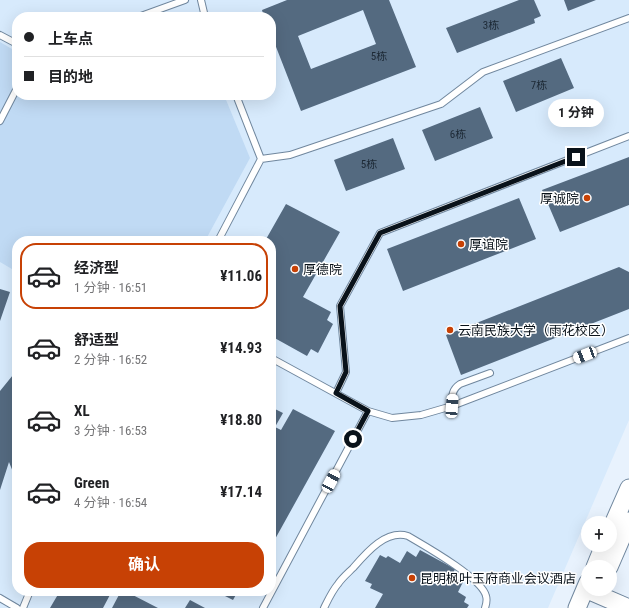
<!DOCTYPE html>
<html lang="zh">
<meta charset="utf-8">
<style>
:root{--surface:#fff;--page:#f6f6f6;--text:#202124;--muted:#757577;--line:#e0e0e0;--accent:#c74105}
body{margin:0;font-family:"Roboto Condensed","Noto Sans SC",sans-serif;background:var(--page);color:var(--text);height:100vh;display:flex;flex-direction:column;font-size:15px;white-space:nowrap}
*{box-sizing:border-box;margin:0}
p{font-size:13px;color:var(--muted)}
.icon{flex:none;width:22px;height:22px;fill:none;stroke:currentColor;stroke-width:2;stroke-linecap:round;stroke-linejoin:round}
.map{position:relative;flex:1;overflow:hidden}
.drawer{position:absolute;left:12px;top:236px;width:264px;height:360px;display:flex;flex-direction:column;background:var(--surface);border-radius:16px;box-shadow:0 4px 16px #0002}
.drawer>*{flex:none}
.banner{position:absolute;left:12px;top:12px;width:264px;height:88px;border-radius:16px;box-shadow:0 4px 16px #0002;display:grid;align-content:center;height:88px;padding:0 12px;background:var(--surface)}
.buttons{position:absolute;left:581px;top:516px;display:grid;gap:8px}
.buttons a{display:grid;place-items:center;width:36px;height:36px;border-radius:50%;background:var(--surface);box-shadow:0 4px 16px #0002;font-size:20px}
.end{position:absolute;width:18px;height:18px;margin:-9px;border:5px solid #09121a;background:#fff;box-shadow:0 0 0 2px #fff}
.from{border-radius:50%}
.bubble{position:absolute;height:28px;border-radius:14px;background:var(--surface);box-shadow:0 4px 16px #0002;font-size:13px;font-weight:700;line-height:28px;text-align:center}
.car{position:absolute;width:12px;height:24px;margin:-12px -6px;border-radius:5px;box-shadow:0 0 3px 1px #0007;background:linear-gradient(#fff 24%,#345 0 40%,#fff 0 76%,#345 0 86%,#fff 0)}
.banner b{display:flex;align-items:center;gap:14px;height:38px;font-size:15px}
.banner b+b{border-top:1px solid var(--line)}
.banner i{width:10px;height:10px;background:var(--text)}
ul{padding:7px 0 0;list-style:none}
li{display:flex;align-items:center;gap:12px;height:66px;margin:0 8px 6px;padding:0 4px;border:2px solid transparent;border-radius:16px}
li div{flex:1}
li b{display:block;font-size:15px}
li em{font-style:normal;font-weight:700}
li.current{border-color:var(--accent)}
li>.icon{width:36px;height:36px;stroke-width:1.5}
.button{display:flex;gap:8px;margin-top:auto;padding:8px 12px}
.button a{flex:1;height:46px;border-radius:16px;background:var(--accent);color:#fff;font-size:16px;font-weight:700;line-height:46px;text-align:center}
.map>svg:first-child{display:block}
.built{fill:#d7eafc;fill-rule:evenodd}
.green{fill:#c0daf4}
.building{fill:#546a80;fill-rule:evenodd}
.lines{fill:none;stroke-linecap:round;stroke-linejoin:round}
.service-casing{stroke:#70879e;stroke-width:8}
.secondary-casing{stroke:#70879e;stroke-width:19}
.service{stroke:#fff;stroke-width:6}
.secondary{stroke:#fff;stroke-width:17}
.route{stroke:#09121a;stroke-width:5}
.poi-dot{fill:#c74105;stroke:#fff;stroke-width:1.5}
.labels{text-anchor:middle;stroke-width:3;stroke-linejoin:round;paint-order:stroke}
.number-label{font-size:11px;fill:#1c2834}
.poi-label{font-size:13px;fill:#09121a;stroke:#fff;text-anchor:start}
</style>
<div class="map">
<svg width="629" height="608" viewBox="0 0 629 608">
<rect width="100%" height="100%" fill="#e8f2fd"/>
<path class="built" d="M0,0H629V420L548,608H0ZM17,17H271V95H17ZM17,241H271V591H17Z"/>
<path class="green" d="M0,42L17,52V95H224L250,158L205,241H17V272L0,262Z"/>
<path class="building" d="M287,0H389L416,67L301,111L271,34V17H264L262,10ZM363,10L376,44L311,69L298,36Z
M519,0H534L541,16L534,19L535,23L457,53L446,28Z
M564,0H596L568,11Z
M561,58L574,88L516,112L503,81Z
M480,107L493,138L435,161L422,130Z
M393,138L405,169L346,191L334,160Z
M629,157V205L560,232L542,190Z
M519,198L536,239L403,291L387,249Z
M286,204L340,232L303,297L331,312L327,320L333,324L318,353L311,349L307,356L271,336V241H265Z
M619,267L629,272V309L461,375L446,335Z
M0,289L10,292L0,321Z
M17,370V474L13,472L9,462L0,490V391Z
M271,407L283,413L275,427L281,430L293,409L335,431L274,541L271,539V449L273,445L271,443Z
M420,550L455,569L452,576L463,582L458,592L466,597L464,602L469,605L467,608H375L383,594L370,588L372,584L365,581L380,555L386,558L388,556L400,563L407,551L416,557Z
M60,591H112L103,608H50Z
M121,591H125L158,608H112Z
M215,591H238L233,600Z
M190,600L205,608H185Z"/>
<g class="lines">
<g class="service-casing">
<path id="service" d="M201,0L205,17
M138,17L185,0
M0,35L17,44
M0,121L17,88
M261,159L290,155L441,104L483,72L629,18
M218,241L261,159L236,95
M336,393L346,372L340,306L380,233L629,136
M452,406C452,397 451,390 460,384L490,373
M368,411L392,418L421,415L452,406L629,338
M0,598L17,608
M23,608L30,591
M263,608L368,411L271,358
M324,608C328,600 332,591 338,584C342,578 348,573 353,568C366,553 386,529 408,536C425,546 482,578 486,596C487,599 486,605 485,608"/>
</g>
<g class="secondary-casing">
<path id="secondary" d="M610,531L629,488
M595,567L604,545
M609,567L629,521
M585,589L629,608
M577,608L588,582"/>
</g>
<use href="#service" class="service"/>
<use href="#secondary" class="secondary"/>
</g>
<g class="lines">
<path class="route" d="M353,439L368,411L336,393L346,372L340,306L380,233L576,157"/>
</g>
<g class="poi-dot">
<circle cx="587" cy="198" r="4"/>
<circle cx="461" cy="244" r="4"/>
<circle cx="295" cy="269" r="4"/>
<circle cx="450" cy="330" r="4"/>
<circle cx="412" cy="578" r="4"/>
</g>
<g class="labels">
<g class="number-label">
<text x="491" y="29">3栋</text>
<text x="379" y="60">5栋</text>
<text x="539" y="89">7栋</text>
<text x="458" y="138">6栋</text>
<text x="369" y="168">5栋</text>
</g>
<g class="poi-label">
<text x="579" y="203" text-anchor="end">厚诚院</text>
<text x="469" y="249">厚谊院</text>
<text x="303" y="274">厚德院</text>
<text x="458" y="335">云南民族大学（雨花校区）</text>
<text x="420" y="583">昆明枫叶玉府商业会议酒店</text>
</g>
</g>
</svg>
<div class="buttons">
<a>+</a>
<a>−</a>
</div>
<i class="end from" style="left:353px;top:439px"></i>
<i class="end" style="left:576px;top:157px"></i>
<div class="bubble" style="left:548px;top:99px;width:56px">1 分钟</div>
<i class="car" style="left:585px;top:355px;rotate:249deg"></i>
<i class="car" style="left:452px;top:406px;rotate:4deg"></i>
<i class="car" style="left:331px;top:481px;rotate:28deg"></i>
<div class="banner">
<b><i class="from"></i>上车点</b>
<b><i></i>目的地</b>
</div>
<section class="drawer">
<ul>
<li class="current"><svg class="icon" aria-label="car" viewBox="0 0 24 24"><path d="M5 17H2v-5l4-1 3-4h7l3 4 3 1v5h-3M9 17h6M6 11h13"/><circle cx="7" cy="17" r="2"/><circle cx="17" cy="17" r="2"/></svg><div><b>经济型</b><p>1 分钟 · 16:51</p></div><em>¥11.06</em></li>
<li><svg class="icon" aria-label="car" viewBox="0 0 24 24"><path d="M5 17H2v-5l4-1 3-4h7l3 4 3 1v5h-3M9 17h6M6 11h13"/><circle cx="7" cy="17" r="2"/><circle cx="17" cy="17" r="2"/></svg><div><b>舒适型</b><p>2 分钟 · 16:52</p></div><em>¥14.93</em></li>
<li><svg class="icon" aria-label="car" viewBox="0 0 24 24"><path d="M5 17H2v-5l4-1 3-4h7l3 4 3 1v5h-3M9 17h6M6 11h13"/><circle cx="7" cy="17" r="2"/><circle cx="17" cy="17" r="2"/></svg><div><b>XL</b><p>3 分钟 · 16:53</p></div><em>¥18.80</em></li>
<li><svg class="icon" aria-label="car" viewBox="0 0 24 24"><path d="M5 17H2v-5l4-1 3-4h7l3 4 3 1v5h-3M9 17h6M6 11h13"/><circle cx="7" cy="17" r="2"/><circle cx="17" cy="17" r="2"/></svg><div><b>Green</b><p>4 分钟 · 16:54</p></div><em>¥17.14</em></li>
</ul>
<div class="button"><a>确认</a></div>
</section>
</div>
